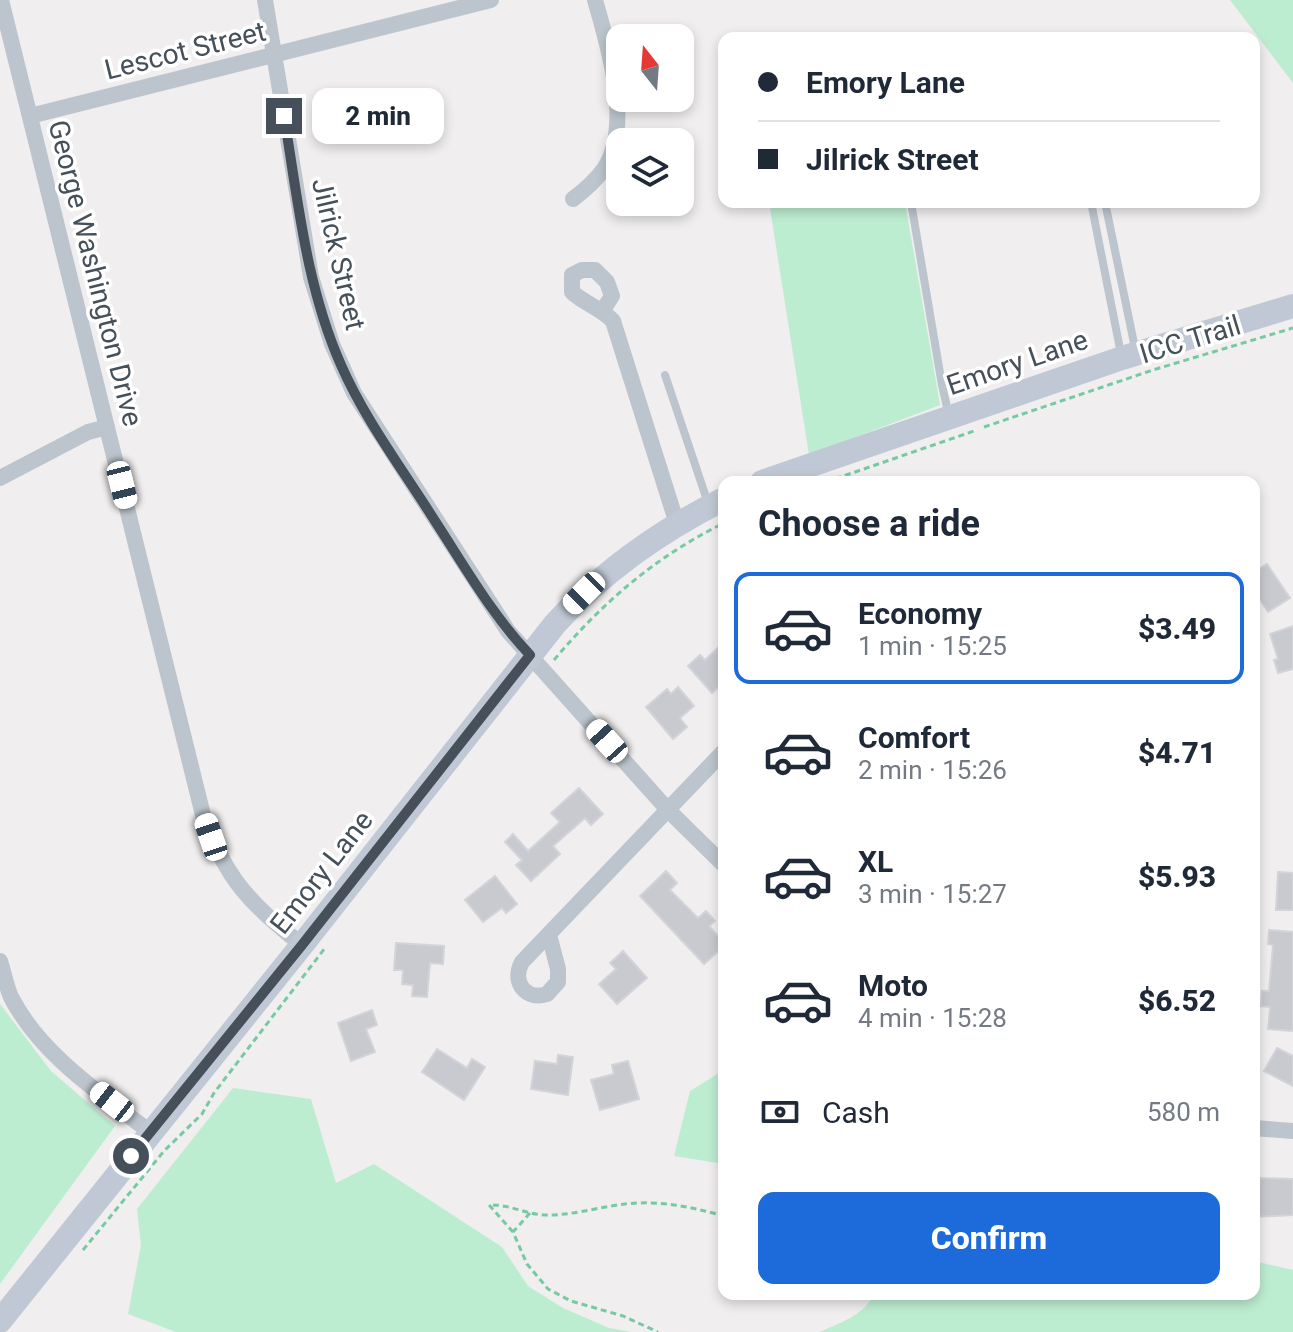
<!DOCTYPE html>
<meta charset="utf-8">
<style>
:root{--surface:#fff;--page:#f2f2f3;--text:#1f2937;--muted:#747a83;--line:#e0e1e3;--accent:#1d6ada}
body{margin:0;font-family:Roboto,sans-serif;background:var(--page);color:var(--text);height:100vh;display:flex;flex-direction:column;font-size:30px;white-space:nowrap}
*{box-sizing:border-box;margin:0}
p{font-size:26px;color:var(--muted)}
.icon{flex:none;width:44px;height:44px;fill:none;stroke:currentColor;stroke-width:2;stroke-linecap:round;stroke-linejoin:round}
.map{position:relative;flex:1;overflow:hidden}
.sheet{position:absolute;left:718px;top:476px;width:542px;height:824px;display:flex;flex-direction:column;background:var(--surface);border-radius:16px;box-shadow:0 4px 12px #0003}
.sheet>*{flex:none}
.guide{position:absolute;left:718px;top:32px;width:542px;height:176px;border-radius:16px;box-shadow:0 4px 12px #0003;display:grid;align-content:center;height:176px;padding:0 40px;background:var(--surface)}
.needle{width:52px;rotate:343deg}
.buttons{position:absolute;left:606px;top:24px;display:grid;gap:16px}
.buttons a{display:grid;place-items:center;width:88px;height:88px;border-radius:16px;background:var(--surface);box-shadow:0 4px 12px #0003;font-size:40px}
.end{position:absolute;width:36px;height:36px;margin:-18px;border:10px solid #46505a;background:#fff;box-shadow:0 0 0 4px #fff}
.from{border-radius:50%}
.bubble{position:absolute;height:56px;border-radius:16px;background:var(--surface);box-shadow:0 4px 12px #0003;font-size:26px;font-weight:800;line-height:56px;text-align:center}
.car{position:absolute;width:24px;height:48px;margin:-24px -12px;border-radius:10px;box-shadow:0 0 6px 2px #0007;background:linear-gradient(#fff 24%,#345 0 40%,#fff 0 76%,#345 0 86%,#fff 0)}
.guide b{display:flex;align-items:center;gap:28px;height:76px;font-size:30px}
.guide b+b{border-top:2px solid var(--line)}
.guide i{width:20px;height:20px;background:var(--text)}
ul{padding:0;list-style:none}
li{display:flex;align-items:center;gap:24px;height:112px;margin:0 16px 12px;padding:0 24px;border:4px solid transparent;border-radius:16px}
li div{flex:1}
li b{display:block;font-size:30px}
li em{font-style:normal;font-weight:800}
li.selected{border-color:var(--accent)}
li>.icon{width:72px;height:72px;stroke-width:1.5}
h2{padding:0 40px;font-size:36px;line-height:96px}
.pay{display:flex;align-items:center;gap:20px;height:88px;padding:0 40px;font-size:30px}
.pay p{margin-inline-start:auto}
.action{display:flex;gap:16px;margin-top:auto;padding:16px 40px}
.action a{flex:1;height:92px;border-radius:16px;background:var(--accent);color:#fff;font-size:32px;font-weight:800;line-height:92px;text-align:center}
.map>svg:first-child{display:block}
.green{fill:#bdedd1}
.building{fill:#c8cad0;stroke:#d2d4d9;stroke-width:2}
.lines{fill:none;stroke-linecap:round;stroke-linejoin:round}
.path{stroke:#76caa3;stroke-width:3;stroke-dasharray:6 4;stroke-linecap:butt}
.lane{stroke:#bcc5cd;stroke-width:8}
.street{stroke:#bcc5cd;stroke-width:16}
.secondary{stroke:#bfc8d4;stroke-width:24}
.route{stroke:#46505a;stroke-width:10}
.labels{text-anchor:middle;stroke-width:7;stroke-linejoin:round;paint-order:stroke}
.street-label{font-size:28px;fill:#46505a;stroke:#fff}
</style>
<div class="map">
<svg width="1293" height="1332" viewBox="0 0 1293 1332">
<rect width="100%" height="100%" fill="#f0eeee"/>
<path class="green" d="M1230,0H1293V83Z
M769,202H905L940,405L809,455Z
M0,1004L51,1071L115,1126L0,1284Z
M724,1070V1164L674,1156L690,1091Z
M233,1088L311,1099L336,1183L374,1164L502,1247L528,1286L563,1308L609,1328L632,1332H176L128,1314L141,1245L137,1209Z
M1254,1261L1293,1270V1332H819C836,1325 867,1314 873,1294H1254Z"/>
<path class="building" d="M1267,564L1290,598L1268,612L1254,591V572Z
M1293,626V669L1278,673L1274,660L1278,659L1270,634Z
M724,642V682L712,693L688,666L700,655L705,660Z
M678,687L694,706L680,718L687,727L673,739L646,707L667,689L671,694Z
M579,788L603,814L591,825L585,818L553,846L560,854L531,881L516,865L522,860L505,842L513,834L528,851L560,822L551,813Z
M666,871L677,883L670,890L698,918L706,911L715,921L709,926L724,943V946L704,964L640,896Z
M1278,872L1293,873V910H1276Z
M495,876L517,904L506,913L502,908L483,922L465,900Z
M1269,930L1293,932V1031L1268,1029L1270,1007L1261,1006L1262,991H1269L1273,945L1268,944Z
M396,943L444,946L443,964L430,963L427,997L412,996L413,985L402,984L403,970H394Z
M623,951L647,978L617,1004L599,984L616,969L610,963Z
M372,1010L377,1025L366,1029L375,1052L351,1061L338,1023Z
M1277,1048L1293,1056V1086L1264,1071Z
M437,1049L467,1068L472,1059L485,1067L464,1100L422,1072Z
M558,1055L573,1057L568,1095L531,1089L535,1061L557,1064Z
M628,1061L639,1099L600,1110L591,1080L614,1074L612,1065Z
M1257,1178L1293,1179V1215L1254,1217V1187H1256Z"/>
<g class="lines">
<path class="path" d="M984,427L1153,370L1293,328
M826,482L977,430
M554,660C603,602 655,557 724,523
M530,1213L513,1232L527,1264L548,1289L571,1301L623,1316L658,1332
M513,1232L489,1205C509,1204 525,1214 544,1215C570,1216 599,1207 625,1204C660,1200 691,1207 724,1216
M83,1250L164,1151L202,1114L214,1093L325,948"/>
<path class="lane" d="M911,202L942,385L949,416
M1091,202L1121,354
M1105,202L1136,353
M665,375L709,506"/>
<path class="street" d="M1,0L203,815C226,880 250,903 302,945
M265,0L311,277L332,344L354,393L508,631L668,810L724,865
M30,116L491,0
M573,199C585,190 595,181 604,169C633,125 608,46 595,0
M603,310L612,296L607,282L595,270H582L572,275V292C585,304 601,308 613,321L677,524
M0,478L88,432L107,427
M549,935L558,969V982L547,994C526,1001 511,982 522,962L724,751
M0,961C4,973 6,986 11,997C40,1054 101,1094 150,1132
M1254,1128L1293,1131"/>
<path class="secondary" d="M762,482L1122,358L1293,306
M0,1321L302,945L555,624C603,571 660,531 724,499"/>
</g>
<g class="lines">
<path class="route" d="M131,1156L302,945L530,655C492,615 465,567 435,521C403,470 365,420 341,365C306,286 298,200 284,116"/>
</g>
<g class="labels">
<g class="street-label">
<text transform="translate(185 50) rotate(-14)" y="10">Lescot Street</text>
<text transform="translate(339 254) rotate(77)" y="10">Jilrick Street</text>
<text transform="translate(96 273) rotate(76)" y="10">George Washington Drive</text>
<text transform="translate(1190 339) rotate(-17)" y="10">ICC Trail</text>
<text transform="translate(1017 362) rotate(-19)" y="10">Emory Lane</text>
<text transform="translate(321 872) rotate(-52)" y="10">Emory Lane</text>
</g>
</g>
</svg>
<div class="buttons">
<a><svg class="needle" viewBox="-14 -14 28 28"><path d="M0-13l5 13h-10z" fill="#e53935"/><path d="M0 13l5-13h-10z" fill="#747a83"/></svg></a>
<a><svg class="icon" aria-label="layers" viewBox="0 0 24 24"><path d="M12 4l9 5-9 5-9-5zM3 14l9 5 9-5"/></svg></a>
</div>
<i class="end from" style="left:131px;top:1156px"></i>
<i class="end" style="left:284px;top:116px"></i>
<div class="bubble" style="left:312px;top:88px;width:132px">2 min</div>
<i class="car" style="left:122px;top:485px;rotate:166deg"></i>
<i class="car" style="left:584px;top:593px;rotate:225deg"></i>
<i class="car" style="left:607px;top:741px;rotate:318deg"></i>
<i class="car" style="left:211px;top:837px;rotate:341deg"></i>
<i class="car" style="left:112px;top:1102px;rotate:308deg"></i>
<div class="guide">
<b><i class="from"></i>Emory Lane</b>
<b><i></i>Jilrick Street</b>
</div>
<section class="sheet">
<h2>Choose a ride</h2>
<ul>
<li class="selected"><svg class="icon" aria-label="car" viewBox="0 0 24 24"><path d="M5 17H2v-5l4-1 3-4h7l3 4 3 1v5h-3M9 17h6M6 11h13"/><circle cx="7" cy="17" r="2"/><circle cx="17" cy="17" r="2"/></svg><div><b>Economy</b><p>1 min · 15:25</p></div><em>$3.49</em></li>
<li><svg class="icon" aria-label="car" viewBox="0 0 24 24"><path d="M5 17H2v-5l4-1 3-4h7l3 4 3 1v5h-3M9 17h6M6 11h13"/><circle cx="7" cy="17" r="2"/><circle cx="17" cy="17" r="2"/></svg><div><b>Comfort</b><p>2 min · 15:26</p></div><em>$4.71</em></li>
<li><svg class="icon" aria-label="car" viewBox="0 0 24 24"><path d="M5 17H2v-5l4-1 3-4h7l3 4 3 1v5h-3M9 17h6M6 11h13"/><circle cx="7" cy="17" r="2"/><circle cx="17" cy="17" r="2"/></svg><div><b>XL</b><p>3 min · 15:27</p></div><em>$5.93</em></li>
<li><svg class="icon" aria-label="car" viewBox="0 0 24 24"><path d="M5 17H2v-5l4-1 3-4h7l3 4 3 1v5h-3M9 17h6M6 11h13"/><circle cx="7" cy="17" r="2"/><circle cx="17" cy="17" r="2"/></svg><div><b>Moto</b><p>4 min · 15:28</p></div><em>$6.52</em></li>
</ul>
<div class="pay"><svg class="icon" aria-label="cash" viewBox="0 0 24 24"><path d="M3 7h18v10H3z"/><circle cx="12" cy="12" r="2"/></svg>Cash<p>580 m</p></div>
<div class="action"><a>Confirm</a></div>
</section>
</div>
